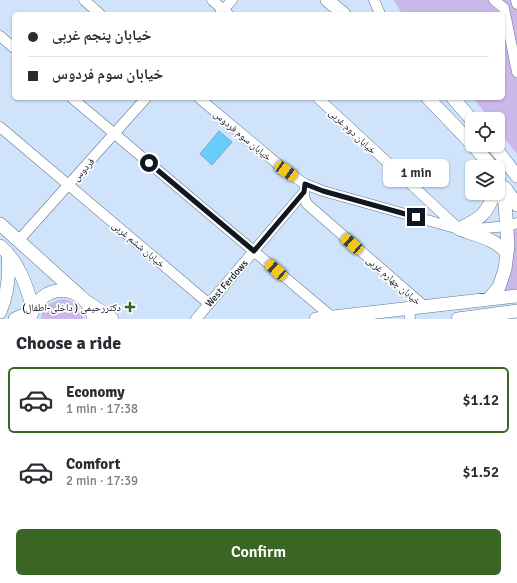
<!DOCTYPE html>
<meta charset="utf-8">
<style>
:root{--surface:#fff;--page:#f7f7f7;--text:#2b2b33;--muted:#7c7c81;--line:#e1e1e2;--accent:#3a6624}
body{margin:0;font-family:Signika,"Noto Naskh Arabic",sans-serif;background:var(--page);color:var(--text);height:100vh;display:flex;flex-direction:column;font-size:15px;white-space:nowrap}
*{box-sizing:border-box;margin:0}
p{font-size:13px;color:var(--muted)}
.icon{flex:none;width:22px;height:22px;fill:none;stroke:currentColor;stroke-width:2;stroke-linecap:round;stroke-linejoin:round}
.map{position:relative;height:319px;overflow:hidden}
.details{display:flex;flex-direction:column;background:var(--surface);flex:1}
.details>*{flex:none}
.banner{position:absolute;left:12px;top:12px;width:493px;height:88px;border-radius:6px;box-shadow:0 1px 3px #0004;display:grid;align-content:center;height:88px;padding:0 16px;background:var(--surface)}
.controls{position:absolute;left:465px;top:112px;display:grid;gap:8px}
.controls a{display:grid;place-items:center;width:40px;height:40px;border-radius:6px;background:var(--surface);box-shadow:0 1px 3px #0004;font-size:20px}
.end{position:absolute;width:18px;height:18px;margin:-9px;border:5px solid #101720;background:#fff;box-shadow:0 0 0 2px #fff}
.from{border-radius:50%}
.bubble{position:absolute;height:28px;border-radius:6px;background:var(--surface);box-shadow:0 1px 3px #0004;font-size:13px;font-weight:600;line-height:28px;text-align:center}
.car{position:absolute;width:12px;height:24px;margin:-12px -6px;border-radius:5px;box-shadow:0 0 3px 1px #0007;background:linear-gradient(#f5c518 24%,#345 0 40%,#f5c518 0 76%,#345 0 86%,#f5c518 0)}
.banner b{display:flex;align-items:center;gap:14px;height:38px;font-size:15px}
.banner b+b{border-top:1px solid var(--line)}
.banner i{width:10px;height:10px;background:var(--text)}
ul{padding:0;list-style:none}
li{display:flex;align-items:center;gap:12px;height:66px;margin:0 8px 6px;padding:0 8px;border:2px solid transparent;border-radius:6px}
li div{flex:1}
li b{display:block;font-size:15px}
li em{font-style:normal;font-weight:600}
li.on{border-color:var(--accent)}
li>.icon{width:36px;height:36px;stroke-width:1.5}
h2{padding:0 16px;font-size:18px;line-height:48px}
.primary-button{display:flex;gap:8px;margin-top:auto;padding:8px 16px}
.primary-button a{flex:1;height:46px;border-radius:6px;background:var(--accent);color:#fff;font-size:16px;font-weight:600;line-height:46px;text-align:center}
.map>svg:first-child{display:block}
.green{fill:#cab8eb}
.building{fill:#66cdfd;stroke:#88a6b6}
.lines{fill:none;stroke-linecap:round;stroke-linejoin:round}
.minor-casing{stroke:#63758b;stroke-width:11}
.major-casing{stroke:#63758b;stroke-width:14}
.minor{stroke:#fff;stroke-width:10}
.major{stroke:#fff;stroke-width:13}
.route{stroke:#101720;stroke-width:5}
.poi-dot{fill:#3a6624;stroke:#fff;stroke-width:1.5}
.labels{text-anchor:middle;stroke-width:3.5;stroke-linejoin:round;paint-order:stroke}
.street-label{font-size:10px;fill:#101720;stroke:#fff}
.poi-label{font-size:10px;fill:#101720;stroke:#fff;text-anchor:end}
</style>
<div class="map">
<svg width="517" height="319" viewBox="0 0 517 319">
<rect width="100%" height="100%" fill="#cfe3fb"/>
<path class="green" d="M394,0H517V154L498,130V119H490L473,98H503V14H402Z
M516,228L517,229V291L498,293L513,264L514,232Z
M64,299C74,302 83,307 83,319H41C42,306 52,301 64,299Z"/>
<path class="building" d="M219,131L232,142L212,165L200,154Z"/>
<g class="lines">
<g class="minor-casing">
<path id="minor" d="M84,0L100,14
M212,0L228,14
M374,0L380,14
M494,0L504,8L517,72
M516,0L517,4
M220,14L232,0
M0,36L14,48
M72,98L332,317
M199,98L286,171L305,184L323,191L459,229L486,228L508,226L517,223
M318,98L457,227
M0,127L208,303
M305,184L304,197L307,204L424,306
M19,240L146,98
M409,308L410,319
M196,319L304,192"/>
</g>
<g class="major-casing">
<path id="major" d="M327,0L344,14
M428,98L472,144
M453,98L472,120
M473,145L492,167
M493,145L517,176
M505,188L517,205
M0,224L80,296
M459,229C475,235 496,239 507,253
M459,229C478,219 487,216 494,193
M0,246C19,262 26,285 33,308
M489,299L499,287L505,269L508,245L505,203L498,178
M87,302L112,319
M0,312C8,293 10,275 8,254
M15,319L31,312
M30,319C38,281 86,281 94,319
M316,319L517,296
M458,319L517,311"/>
</g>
<use href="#minor" class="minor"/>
<use href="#major" class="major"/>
</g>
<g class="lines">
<path class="route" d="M149,163L254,251L304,192L305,184L323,191L416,217"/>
</g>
<path class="poi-dot" d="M128 301h4v4h4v4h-4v4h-4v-4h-4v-4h4z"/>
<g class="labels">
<g class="street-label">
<text transform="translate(353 131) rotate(43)" y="4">خیابان دوم غربی</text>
<text transform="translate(243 135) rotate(40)" y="4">خیابان سوم فردوس</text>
<text transform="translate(83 169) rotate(-48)" y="4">فردوس</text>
<text transform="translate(139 244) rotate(40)" y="4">خیابان ششم غربی</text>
<text transform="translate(394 280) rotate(41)" y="4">خیابان چهارم غربی</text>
<text transform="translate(226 283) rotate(-49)" y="4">West Ferdows</text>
</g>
<g class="poi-label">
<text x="121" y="311">دکتررحیمی ( داخلی-اطفال)</text>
</g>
</g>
</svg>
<div class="controls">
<a><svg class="icon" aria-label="locate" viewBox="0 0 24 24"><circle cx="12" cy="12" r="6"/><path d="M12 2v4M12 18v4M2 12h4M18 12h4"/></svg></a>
<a><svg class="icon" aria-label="layers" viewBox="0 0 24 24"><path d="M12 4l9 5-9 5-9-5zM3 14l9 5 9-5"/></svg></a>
</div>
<i class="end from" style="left:149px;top:163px"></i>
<i class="end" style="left:416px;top:217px"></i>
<div class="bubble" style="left:383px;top:159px;width:66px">1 min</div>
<i class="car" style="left:286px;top:171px;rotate:124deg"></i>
<i class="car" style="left:352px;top:244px;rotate:311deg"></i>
<i class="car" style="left:276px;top:270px;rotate:311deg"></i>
<div class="banner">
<b><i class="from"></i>خیابان پنجم غربی</b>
<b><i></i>خیابان سوم فردوس</b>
</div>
</div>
<section class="details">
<h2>Choose a ride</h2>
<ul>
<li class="on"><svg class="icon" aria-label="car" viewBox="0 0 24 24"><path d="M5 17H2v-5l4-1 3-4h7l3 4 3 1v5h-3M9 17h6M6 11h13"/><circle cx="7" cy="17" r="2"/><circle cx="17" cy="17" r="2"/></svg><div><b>Economy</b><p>1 min · 17:38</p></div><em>$1.12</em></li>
<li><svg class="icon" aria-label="car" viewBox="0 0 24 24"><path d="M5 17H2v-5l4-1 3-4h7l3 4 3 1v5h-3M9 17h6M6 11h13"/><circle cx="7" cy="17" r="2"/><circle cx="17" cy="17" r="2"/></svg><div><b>Comfort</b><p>2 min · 17:39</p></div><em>$1.52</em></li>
</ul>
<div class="primary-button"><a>Confirm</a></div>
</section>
